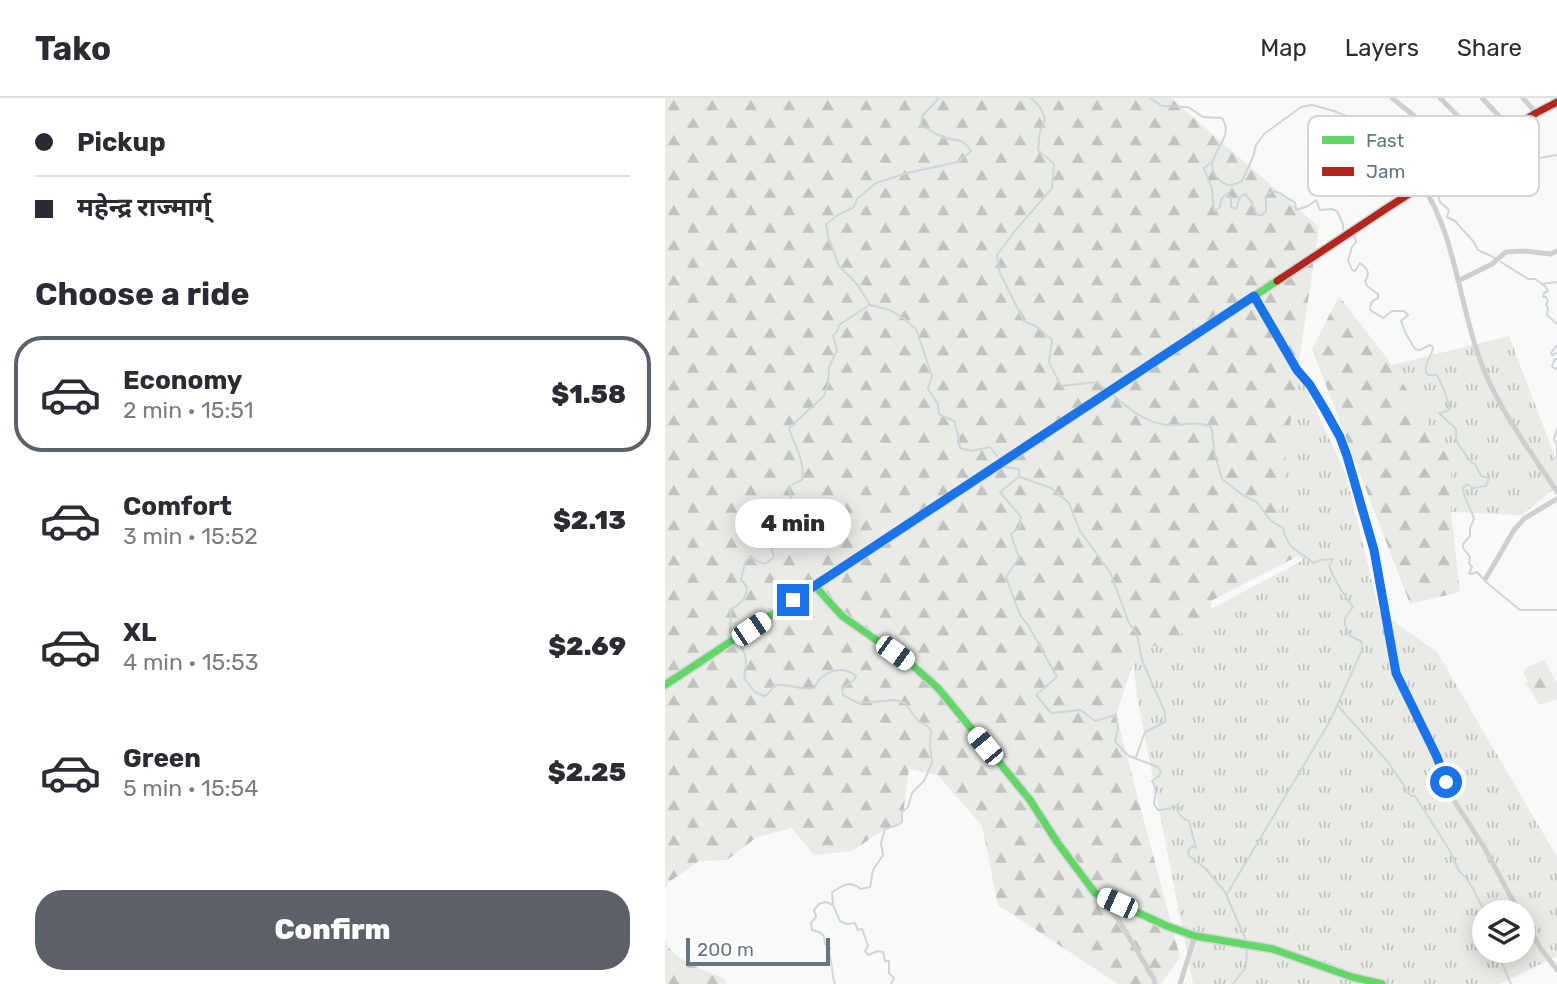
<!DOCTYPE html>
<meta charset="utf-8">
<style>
:root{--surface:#fff;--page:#f7f7f7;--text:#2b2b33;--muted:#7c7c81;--line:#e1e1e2;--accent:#5c6169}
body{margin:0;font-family:Rubik,"Noto Sans Devanagari",sans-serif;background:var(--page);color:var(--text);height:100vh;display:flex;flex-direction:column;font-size:26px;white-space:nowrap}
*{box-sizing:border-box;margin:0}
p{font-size:23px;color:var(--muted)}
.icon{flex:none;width:38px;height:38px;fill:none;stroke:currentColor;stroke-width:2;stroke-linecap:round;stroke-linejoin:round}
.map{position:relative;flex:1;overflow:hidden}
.side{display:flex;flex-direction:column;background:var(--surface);width:665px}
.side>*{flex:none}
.guide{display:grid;align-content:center;height:154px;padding:0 35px;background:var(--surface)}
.buttons{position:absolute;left:807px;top:802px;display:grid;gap:14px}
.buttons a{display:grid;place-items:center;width:63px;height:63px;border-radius:50%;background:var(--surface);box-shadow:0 4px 18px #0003;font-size:35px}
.scale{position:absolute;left:21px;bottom:18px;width:144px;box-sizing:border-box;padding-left:7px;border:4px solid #657683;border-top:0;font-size:19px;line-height:24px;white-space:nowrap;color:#657683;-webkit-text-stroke:5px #fff;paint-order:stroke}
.end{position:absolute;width:32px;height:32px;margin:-16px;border:9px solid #1a73e8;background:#fff;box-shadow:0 0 0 4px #fff}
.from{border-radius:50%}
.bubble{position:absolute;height:49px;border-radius:24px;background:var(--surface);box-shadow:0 4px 18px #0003;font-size:23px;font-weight:800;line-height:49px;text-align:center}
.car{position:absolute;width:21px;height:42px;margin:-21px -10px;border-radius:9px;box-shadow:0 0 5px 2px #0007;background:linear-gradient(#fff 24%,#345 0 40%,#fff 0 76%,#345 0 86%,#fff 0)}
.guide b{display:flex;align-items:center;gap:24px;height:66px;font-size:26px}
.guide b+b{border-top:2px solid var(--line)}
.guide i{width:18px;height:18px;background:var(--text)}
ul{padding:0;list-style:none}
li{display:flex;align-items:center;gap:21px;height:116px;margin:0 14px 10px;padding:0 21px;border:4px solid transparent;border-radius:28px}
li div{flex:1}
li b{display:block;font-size:26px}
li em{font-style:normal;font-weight:800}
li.active{border-color:var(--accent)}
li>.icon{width:63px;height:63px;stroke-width:1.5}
h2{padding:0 35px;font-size:32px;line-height:84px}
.primary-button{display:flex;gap:14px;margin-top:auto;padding:14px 35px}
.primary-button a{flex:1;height:80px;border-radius:28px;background:var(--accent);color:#fff;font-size:28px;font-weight:800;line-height:80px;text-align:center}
header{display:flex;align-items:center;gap:42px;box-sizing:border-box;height:98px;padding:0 35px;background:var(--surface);border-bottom:2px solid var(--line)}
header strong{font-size:33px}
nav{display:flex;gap:38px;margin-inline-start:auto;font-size:24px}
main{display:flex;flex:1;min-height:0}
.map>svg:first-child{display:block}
.grass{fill:url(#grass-tufts);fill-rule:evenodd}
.forest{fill:url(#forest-firs)}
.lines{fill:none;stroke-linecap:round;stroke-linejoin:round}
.stream{stroke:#ced6d9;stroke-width:2}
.fast-casing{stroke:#d5d6d7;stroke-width:10}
.jam-casing{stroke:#d5d6d7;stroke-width:10}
.street{stroke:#cecfd0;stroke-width:5}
.fast{stroke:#63d668;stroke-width:7}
.jam{stroke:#b3261e;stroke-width:7}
.route{stroke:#1a73e8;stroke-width:9}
.key{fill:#fff;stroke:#d1d6da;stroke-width:2}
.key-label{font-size:19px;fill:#657683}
</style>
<header>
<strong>Tako</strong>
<nav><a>Map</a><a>Layers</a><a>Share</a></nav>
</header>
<main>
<section class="side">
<div class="guide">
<b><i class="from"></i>Pickup</b>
<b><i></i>महेन्द्र राज्मार्ग्</b>
</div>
<h2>Choose a ride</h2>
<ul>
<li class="active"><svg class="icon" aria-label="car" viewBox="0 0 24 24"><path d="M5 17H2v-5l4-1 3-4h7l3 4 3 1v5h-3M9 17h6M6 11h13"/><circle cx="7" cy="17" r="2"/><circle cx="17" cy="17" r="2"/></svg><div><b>Economy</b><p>2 min · 15:51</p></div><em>$1.58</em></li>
<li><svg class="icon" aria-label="car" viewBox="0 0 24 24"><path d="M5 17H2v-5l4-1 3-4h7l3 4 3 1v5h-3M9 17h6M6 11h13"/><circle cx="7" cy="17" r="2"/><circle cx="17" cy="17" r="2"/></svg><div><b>Comfort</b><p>3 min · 15:52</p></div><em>$2.13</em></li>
<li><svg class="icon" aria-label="car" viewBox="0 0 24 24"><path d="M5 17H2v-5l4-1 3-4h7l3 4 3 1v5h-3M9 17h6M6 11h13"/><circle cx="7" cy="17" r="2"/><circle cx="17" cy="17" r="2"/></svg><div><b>XL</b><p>4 min · 15:53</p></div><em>$2.69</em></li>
<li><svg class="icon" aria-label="car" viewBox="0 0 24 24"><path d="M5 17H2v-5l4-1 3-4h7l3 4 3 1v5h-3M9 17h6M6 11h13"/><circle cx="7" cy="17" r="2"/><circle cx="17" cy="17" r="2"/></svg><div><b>Green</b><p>5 min · 15:54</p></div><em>$2.25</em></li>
</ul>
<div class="primary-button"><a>Confirm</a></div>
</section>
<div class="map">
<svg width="892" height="886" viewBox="0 0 892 886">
<defs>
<pattern id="grass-tufts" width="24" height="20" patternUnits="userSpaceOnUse" patternTransform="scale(1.75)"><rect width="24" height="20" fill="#e8ebe6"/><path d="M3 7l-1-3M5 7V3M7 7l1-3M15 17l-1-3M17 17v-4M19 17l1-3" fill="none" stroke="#c0c3c0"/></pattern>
<pattern id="forest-firs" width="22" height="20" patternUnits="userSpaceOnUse" patternTransform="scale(1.75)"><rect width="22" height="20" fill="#e8ebe6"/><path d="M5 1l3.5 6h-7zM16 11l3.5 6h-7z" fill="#c0c3c0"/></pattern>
</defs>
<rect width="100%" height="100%" fill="#f9f9f9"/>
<path class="grass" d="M844,238L892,364V388L857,417L786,414V365L727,267Z
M632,272L681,376L714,513L772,554L892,759V858L835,886H528L472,598L467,553L638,462L633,458L613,420ZM819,814H858V852H819Z"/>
<path class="forest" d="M0,0H506L654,129L632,276L613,420L633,458L546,503V521L498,545L472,553L451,617L515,859L496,886H453L333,807L317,728L273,677L244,671L237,724L214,735L187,753L149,757L127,730L92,739L62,762L34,763L4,784L0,791Z
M674,198L727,267L786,365V414L795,494L745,506L647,251Z
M879,562L892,585V601L874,607L865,591L860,586L863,584L858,575L863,569Z
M0,842C6,862 42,873 60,881L62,886H0Z"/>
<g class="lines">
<path class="stream" d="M274,0L257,18L256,28C264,30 269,36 277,39C290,44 297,38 306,53L293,64L242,75L211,85L192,101L189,109L173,117L161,126L163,138L174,168L192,186L205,207L225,212L238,220L251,231L267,278L263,291L273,306L274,316L289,323L293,336L295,350L306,353L325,349L332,358
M366,0L375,9L380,21L375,33L373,52L389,66L387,90L350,133L332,157L335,175L359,223L372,229L387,242L384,264L396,288L432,284L439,290
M485,0L497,8L523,9L538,19L557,20C560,25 562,31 560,37C555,53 536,67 556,83C564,90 569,87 577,83L588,59L591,47L599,36L636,9L647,7L669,13L686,20L774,70
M680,19L681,23L694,35L736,63L747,65L751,64L761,74L768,76
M548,63L539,70L547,91L549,113L555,109C556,103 556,99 562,96L566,100V109L571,111L575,99L580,96L586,103L592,117H597L601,113V97L608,93L615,95L630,105L631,112L643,108L651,102L655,112L667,111L672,113L678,126V131
M785,76L789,78L799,77C808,96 824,95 839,82C845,77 848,70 855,66C865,61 880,59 892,57
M770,83V85L775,104L784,112L782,119L790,123L808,143L813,152L830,160
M688,139H690L691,144L687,149L683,162L687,172L690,173L695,165C702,170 706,175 700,183L702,188L713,196V200C707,202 705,205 705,212L718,220L727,213H739L743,217L736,223L741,236L750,251L755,252L765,247L768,249C768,258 759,262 761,274L763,277H772L779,292L785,311L782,313L774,315L791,331V340L793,346L807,365L810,366L816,378L824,380L821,388L808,390L802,386L798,390C798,400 806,410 809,421L805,430V438L798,446V450L805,459L804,465L807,469L804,475L806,476L812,474L821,484L855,512H892
M836,164L863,181H870L880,188L883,193L879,195L878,199H881L883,203L881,207L883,210L882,217L892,226
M876,186L892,184
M892,247L886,255L887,257L892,255
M892,261H890L887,268L890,271L892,270
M448,297C464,311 483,327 506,327C522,327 528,323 545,328L547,332L549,353L557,381L579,398L592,404L605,422L618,430C624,454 632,451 649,465L655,462L668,461L664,468C670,484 678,496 688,509L680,520V527L685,538L696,543L698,550L665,623L562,796
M892,331L889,341L892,346
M892,347V359
M339,369L354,371V379L335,394L356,419L355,429L346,436L354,460L341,479L355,517L363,527L392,579L371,597L386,615L416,612L430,623L451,617L453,630L450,644L464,658L493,669L496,674L494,678L487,683C492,690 490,698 489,706L493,712L508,710L513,708L516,711L512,712C514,717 519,722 524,723L531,750L528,748L523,753L524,758L540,770L560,794L580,840
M355,379L386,390L404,405L415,433L445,474L464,525L472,536L477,562L500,614V624L480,634L471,659
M65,534L66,511C76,506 81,501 82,489L76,482L80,465L85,459C96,464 97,471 109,459C106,445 95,428 114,419C120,416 124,417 129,411L124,391L128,386L137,382C141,363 129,348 124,330L159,298L163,288L164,269L172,252L168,237L172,234L174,227L204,207
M73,543C83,558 82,564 79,580L90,594L99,598L103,596L110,587C124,585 136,593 149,590C157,573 177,566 191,578L189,582L177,591L178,597L193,605L230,602L240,605L253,623L261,627L266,632L265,647L267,665L259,683L247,695L243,709L237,714V724L233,727L220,731L216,745L218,757L208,772L205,789L196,791C184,782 179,787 167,794L168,807L161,804L154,806L149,812L151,819L146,825L147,832L154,834L159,838L160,846L165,850L163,854C168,864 166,875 170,886
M673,608L723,664L746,698H750L785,753L794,773L801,780L807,789L820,814
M168,807L175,823L182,826L190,825L193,832L197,831L203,848L200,853L203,857L213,853L218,854L220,863H224V875L229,880L226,886
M831,852L846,886
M568,886L581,869L582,850"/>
<g class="fast-casing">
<path id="fast" d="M150,488L177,518L247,567L273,590L365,702L392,744L430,795L502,828L530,838L608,851L687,879L717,886
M0,587L612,183"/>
</g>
<g class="jam-casing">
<path id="jam" d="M612,183L722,110L871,15L892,4"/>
</g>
<path class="street" d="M727,0L800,59
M775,0L821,46
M817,0L846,31
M858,0L871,15
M757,87C790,136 794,204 814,259C831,308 864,351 892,394
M793,183L827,166L841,154L859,153L886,156L892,153
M589,198L632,272L645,287L660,312L675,339L682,358L709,452L731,575L772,659L790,704L819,749L854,814
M821,480L849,432L860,420L892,401
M432,798L453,821L489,881L490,886
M858,819L876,851L892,872
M515,886L530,838"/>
<use href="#fast" class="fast"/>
<use href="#jam" class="jam"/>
</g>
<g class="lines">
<path class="route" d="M128,502L589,198L632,272L645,287L660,312L675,339L682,358L709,452L731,575L772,659L781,684"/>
</g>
<rect x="643" y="18" width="231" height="80" rx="10" class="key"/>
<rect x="657" y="38" width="32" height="8" fill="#63d668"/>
<rect x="657" y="69" width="32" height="9" fill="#b3261e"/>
<g class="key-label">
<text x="701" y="49">Fast</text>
<text x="701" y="80">Jam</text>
</g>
</svg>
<div class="buttons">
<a><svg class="icon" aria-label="layers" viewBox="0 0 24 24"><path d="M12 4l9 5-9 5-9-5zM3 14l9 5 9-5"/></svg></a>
</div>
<div class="scale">200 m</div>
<i class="end from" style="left:781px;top:684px"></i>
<i class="end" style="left:128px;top:502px"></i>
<div class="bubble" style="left:70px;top:401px;width:116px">4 min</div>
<i class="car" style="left:86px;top:531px;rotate:56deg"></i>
<i class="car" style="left:230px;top:555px;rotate:126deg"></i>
<i class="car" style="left:320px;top:648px;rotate:320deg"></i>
<i class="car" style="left:452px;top:805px;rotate:294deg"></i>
</div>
</main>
